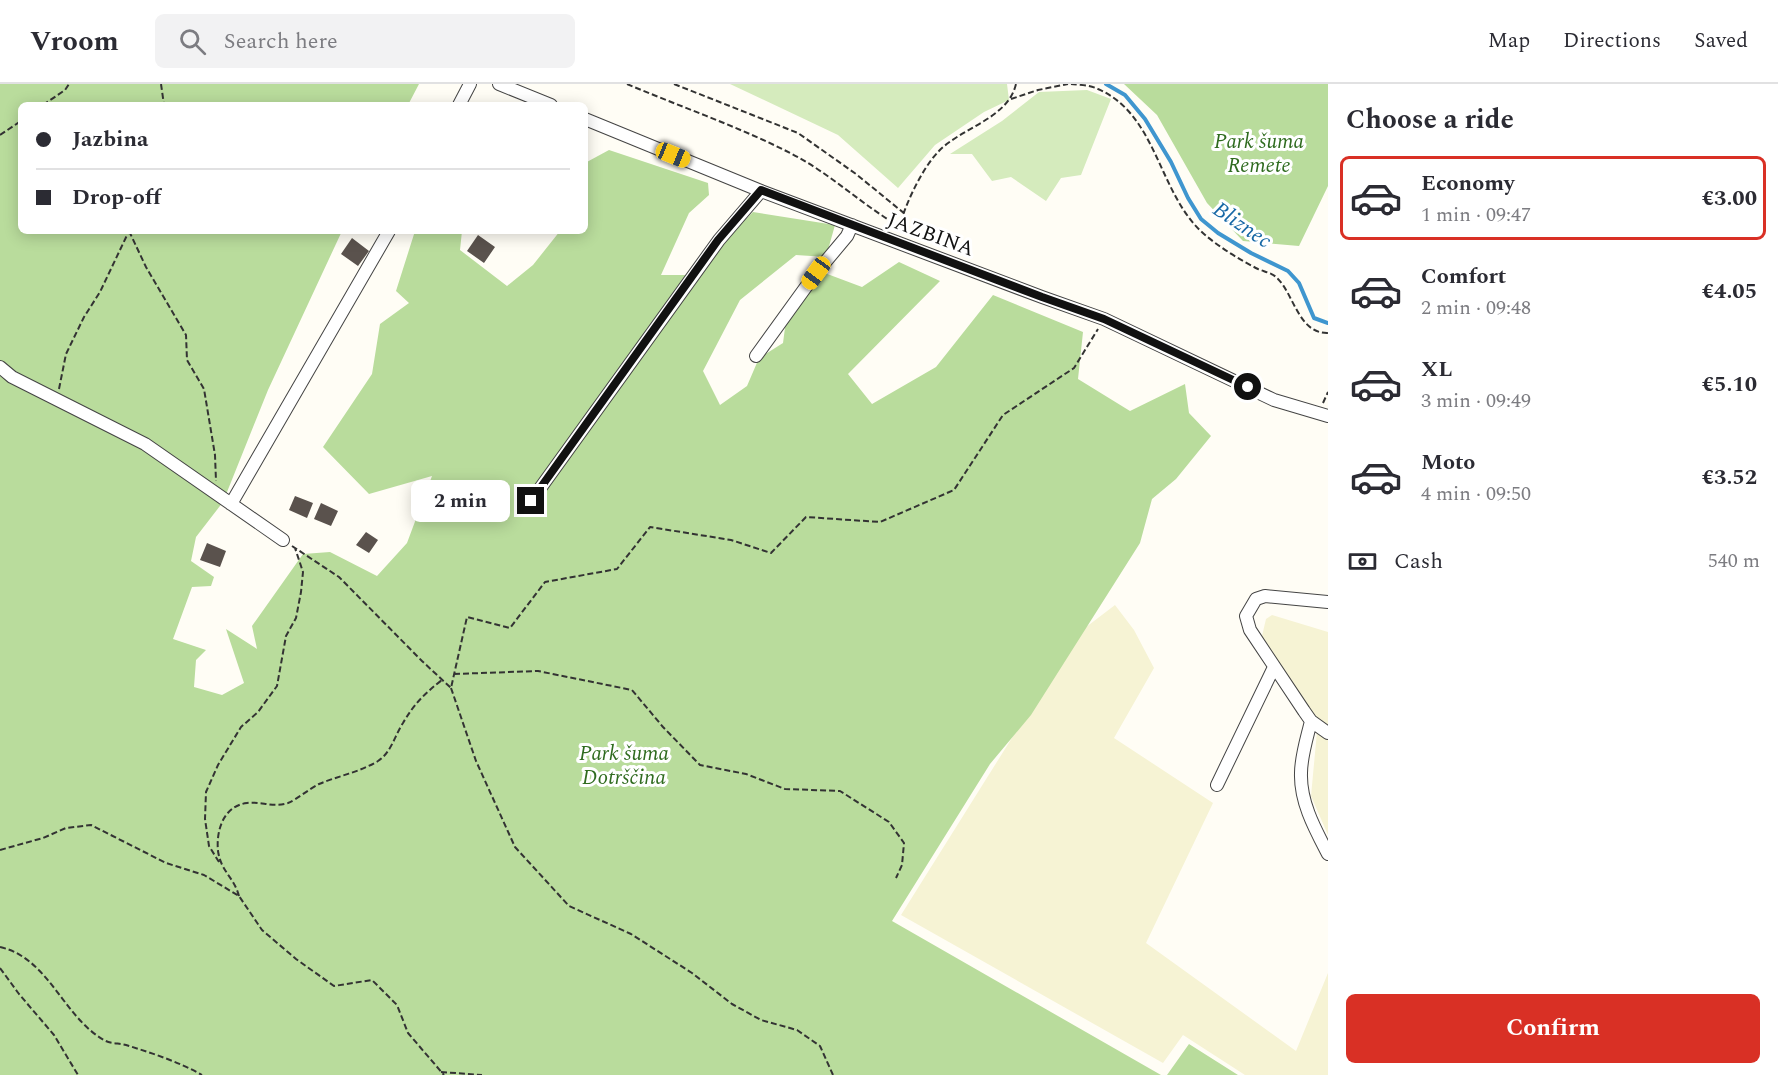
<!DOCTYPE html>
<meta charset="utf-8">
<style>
:root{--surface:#fff;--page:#f2f2f3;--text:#2b2b33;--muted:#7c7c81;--line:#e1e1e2;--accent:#d93025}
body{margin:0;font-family:Spectral,serif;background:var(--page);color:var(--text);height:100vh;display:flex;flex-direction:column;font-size:22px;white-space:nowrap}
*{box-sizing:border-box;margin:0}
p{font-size:20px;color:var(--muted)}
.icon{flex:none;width:33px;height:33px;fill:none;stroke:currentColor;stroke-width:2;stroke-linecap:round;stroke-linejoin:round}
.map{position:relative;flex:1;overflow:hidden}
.drawer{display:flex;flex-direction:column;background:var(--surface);width:450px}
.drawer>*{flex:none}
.guide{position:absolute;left:18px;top:18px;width:570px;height:132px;border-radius:9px;box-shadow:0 3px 15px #0003;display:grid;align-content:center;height:132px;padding:0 18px;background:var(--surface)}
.end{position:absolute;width:27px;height:27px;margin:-14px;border:8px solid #111;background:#fff;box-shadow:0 0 0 3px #fff}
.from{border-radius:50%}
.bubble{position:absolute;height:42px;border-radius:9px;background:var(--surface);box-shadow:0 3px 15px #0003;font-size:20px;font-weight:700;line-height:42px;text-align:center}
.car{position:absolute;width:18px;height:36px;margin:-18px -9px;border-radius:8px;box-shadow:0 0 4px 2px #0007;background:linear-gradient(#f5c518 24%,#345 0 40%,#f5c518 0 76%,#345 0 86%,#f5c518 0)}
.guide b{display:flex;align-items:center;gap:21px;height:57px;font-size:22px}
.guide b+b{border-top:2px solid var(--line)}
.guide i{width:15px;height:15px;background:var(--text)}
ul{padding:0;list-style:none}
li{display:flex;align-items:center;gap:18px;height:84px;margin:0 12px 9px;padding:0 6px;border:3px solid transparent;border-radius:9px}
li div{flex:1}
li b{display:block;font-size:22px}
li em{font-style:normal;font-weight:700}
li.on{border-color:var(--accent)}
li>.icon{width:54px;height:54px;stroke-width:1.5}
h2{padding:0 18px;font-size:27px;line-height:72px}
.pay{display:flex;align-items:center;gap:15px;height:66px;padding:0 18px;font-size:22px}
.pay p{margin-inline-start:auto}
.action{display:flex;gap:12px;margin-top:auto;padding:12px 18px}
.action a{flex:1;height:69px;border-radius:9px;background:var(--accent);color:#fff;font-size:24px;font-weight:700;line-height:69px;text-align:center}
header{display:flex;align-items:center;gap:36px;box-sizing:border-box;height:84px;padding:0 30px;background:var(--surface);border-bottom:2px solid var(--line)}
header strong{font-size:28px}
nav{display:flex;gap:33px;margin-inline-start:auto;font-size:21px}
.search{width:420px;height:54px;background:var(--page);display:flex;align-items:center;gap:15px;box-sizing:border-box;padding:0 21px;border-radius:9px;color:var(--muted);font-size:22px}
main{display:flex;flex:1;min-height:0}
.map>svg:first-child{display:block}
.farmland{fill:#f6f3d4}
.green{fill:#d5ebbd}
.forest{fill:#b9dc9c}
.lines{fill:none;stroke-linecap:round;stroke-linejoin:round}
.stream{stroke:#3f96cf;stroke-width:4}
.building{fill:#5a524d}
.minor-casing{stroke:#444;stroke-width:14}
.path{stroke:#333;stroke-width:2;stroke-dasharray:6 3;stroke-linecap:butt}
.minor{stroke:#fff;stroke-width:12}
.route{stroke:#111;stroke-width:8}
.labels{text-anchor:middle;stroke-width:6;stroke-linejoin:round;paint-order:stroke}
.park-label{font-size:21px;font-style:italic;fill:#2f6b1f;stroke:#fff}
.street-label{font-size:21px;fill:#111;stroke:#fff}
.water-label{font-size:22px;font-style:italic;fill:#1768a6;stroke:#fff}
</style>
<header>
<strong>Vroom</strong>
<div class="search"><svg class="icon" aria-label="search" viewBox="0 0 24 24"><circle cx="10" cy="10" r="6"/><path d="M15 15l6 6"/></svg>Search here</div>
<nav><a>Map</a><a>Directions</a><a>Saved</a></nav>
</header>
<main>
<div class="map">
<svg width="1328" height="991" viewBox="0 0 1328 991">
<rect width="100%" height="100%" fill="#fffdf5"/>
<path class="farmland" d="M1115,521L1134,546L1154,584L1114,654L1213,719L1146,859L1296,967L1328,889V991H1245L1183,951L1163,979L901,831L1077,550Z
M1272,531L1328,548V751L1311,712L1318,637L1261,556L1266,535Z"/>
<path class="green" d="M730,0H1007L1009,16L984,28L935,61L898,104L838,51Z
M1087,6L1111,15L1081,91L1061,94L1046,117L1011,93L992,97L972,70H950L1002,37L1039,8Z"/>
<path class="forest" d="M0,0H419L408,21H21V147H342L268,306L223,418L196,453L191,477L214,493L211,502L192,503L173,555L206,566L196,576L194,603L222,611L244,599L226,545L257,565L252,542L303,470L330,468L377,492L407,459L432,392L369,410L323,363L372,290L380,240L409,219L396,207L415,147H462L460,166L507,202L533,181L560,147H585V79L609,66L708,99L709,111L689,129L661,191H688L753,128L835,141L826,173L796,171L740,216L703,287L720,321L747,302L759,274L783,259L788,221L822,188L862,203L899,178L940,197L848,290L872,320L936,283L993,211L1083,248L1078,295L1130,327L1185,300L1189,329L1211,352L1176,395L1152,415L1140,459L1031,631L990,680L892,837L1161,991H0Z
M1124,0H1328V102L1299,162L1243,157L1207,119L1157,31Z
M1189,960L1238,991H1167Z"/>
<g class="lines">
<path class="stream" d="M1106,0L1125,11L1145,35L1171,78L1188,114L1201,135L1218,149L1251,169L1288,187L1299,199L1314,234L1328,239"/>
</g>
<path class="building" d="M478,151L495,163L484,179L467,167Z
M352,154L369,167L358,182L341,170Z
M295,412L313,419L307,434L289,426Z
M321,419L338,427L331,442L314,435Z
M366,448L378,456L369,469L356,461Z
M207,459L226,467L220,483L200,476Z"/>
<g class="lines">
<g class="minor-casing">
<path id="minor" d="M499,0L551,21
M459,21L470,0
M585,35L761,107L1042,213L1104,235L1274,316L1328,332
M756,272L816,189L847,152L852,141
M0,283L12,293L145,360L283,456
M531,417L719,156L761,107
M231,420L389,147
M1328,518L1265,512L1256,515L1246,532L1250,546L1304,627L1311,637L1328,649
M1311,637C1307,654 1301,672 1301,689C1300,718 1315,745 1328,770
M1217,701L1274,583"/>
</g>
<path class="path" d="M161,0L164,21
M627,0C681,23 740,43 792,70C831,90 862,121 899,142
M674,0L798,49L856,90L905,130
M1071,0C1079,1 1090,1 1098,5C1158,31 1158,110 1204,150C1219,163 1240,176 1258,185C1265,188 1273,189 1278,195C1294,211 1299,250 1328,249
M1011,15L1038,6L1068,0
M43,21L65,6L69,0
M0,51L21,37
M129,147L146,183L186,251L187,276L204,305L215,371L216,397
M898,147C904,123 921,86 938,68C960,44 1008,35 1016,0
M59,305L66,270L84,233L100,208L129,147
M1323,319L1328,308
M292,462L339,493L422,577L451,604L467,533L510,544L545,498L617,485L650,443L731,456L771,469L806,433L880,438L954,406L1003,331L1074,284L1098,245
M454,590L538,587L632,606L663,643L700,681L746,690L785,705L840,707L889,738L904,759L902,781L896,794
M451,604L476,677L515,763L569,822L631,850L692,889L732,920L761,936L797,946L820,962L833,991
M0,766L43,754L66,744L91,741L166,779L204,791L239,812L262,846L296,875L334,902L372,896L397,921L408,949L444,991
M219,778L209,762L205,735L206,708L218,681L241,643L258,628L277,602L286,552L296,534L301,508L303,488L295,464
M239,812C234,793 221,788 218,767C216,747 223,722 247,719C261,717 273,724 288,719C296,716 309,705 319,700C338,692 360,688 378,677C391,669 395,651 403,639C414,620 425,609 442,596
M0,863C49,874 63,933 104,956C110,960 119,959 126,961C152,969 179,978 202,991
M0,884L19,910L54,951L78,991
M441,988L482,991"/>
<use href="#minor" class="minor"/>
</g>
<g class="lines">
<path class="route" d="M531,417L718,156L761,106L1042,213L1104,235L1248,303"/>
</g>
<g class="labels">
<g class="park-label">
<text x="1259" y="64">Park šuma<tspan x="1259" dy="24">Remete</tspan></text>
<text x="624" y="676">Park šuma<tspan x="624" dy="24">Dotrščina</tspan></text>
</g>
<g class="street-label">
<text transform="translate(931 150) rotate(20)" y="7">JAZBINA</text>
</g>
<g class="water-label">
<text transform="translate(1243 140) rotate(34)" y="8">Bliznec</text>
</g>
</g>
</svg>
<i class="end from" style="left:1248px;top:303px"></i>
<i class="end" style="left:531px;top:417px"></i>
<div class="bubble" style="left:411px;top:396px;width:99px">2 min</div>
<i class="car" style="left:673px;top:71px;rotate:112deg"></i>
<i class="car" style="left:816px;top:189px;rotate:216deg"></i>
<div class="guide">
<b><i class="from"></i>Jazbina</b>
<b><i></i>Drop-off</b>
</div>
</div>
<section class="drawer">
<h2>Choose a ride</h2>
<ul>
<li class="on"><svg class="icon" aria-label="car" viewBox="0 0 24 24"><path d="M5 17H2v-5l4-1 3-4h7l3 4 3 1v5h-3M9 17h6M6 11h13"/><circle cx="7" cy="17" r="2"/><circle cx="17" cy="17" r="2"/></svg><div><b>Economy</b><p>1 min · 09:47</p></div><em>€3.00</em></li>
<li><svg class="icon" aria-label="car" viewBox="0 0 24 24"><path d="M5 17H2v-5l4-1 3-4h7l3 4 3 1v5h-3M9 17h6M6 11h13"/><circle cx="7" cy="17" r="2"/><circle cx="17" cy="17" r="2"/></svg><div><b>Comfort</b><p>2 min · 09:48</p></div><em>€4.05</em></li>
<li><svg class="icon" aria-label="car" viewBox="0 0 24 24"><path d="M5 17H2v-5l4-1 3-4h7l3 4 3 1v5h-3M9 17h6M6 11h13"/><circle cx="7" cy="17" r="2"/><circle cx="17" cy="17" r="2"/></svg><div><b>XL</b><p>3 min · 09:49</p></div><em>€5.10</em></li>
<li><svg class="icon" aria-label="car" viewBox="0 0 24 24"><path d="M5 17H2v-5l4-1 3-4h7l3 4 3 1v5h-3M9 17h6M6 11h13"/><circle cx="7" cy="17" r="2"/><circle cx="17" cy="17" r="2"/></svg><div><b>Moto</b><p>4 min · 09:50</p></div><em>€3.52</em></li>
</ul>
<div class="pay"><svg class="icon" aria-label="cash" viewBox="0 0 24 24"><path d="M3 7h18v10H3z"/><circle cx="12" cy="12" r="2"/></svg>Cash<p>540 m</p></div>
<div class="action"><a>Confirm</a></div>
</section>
</main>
